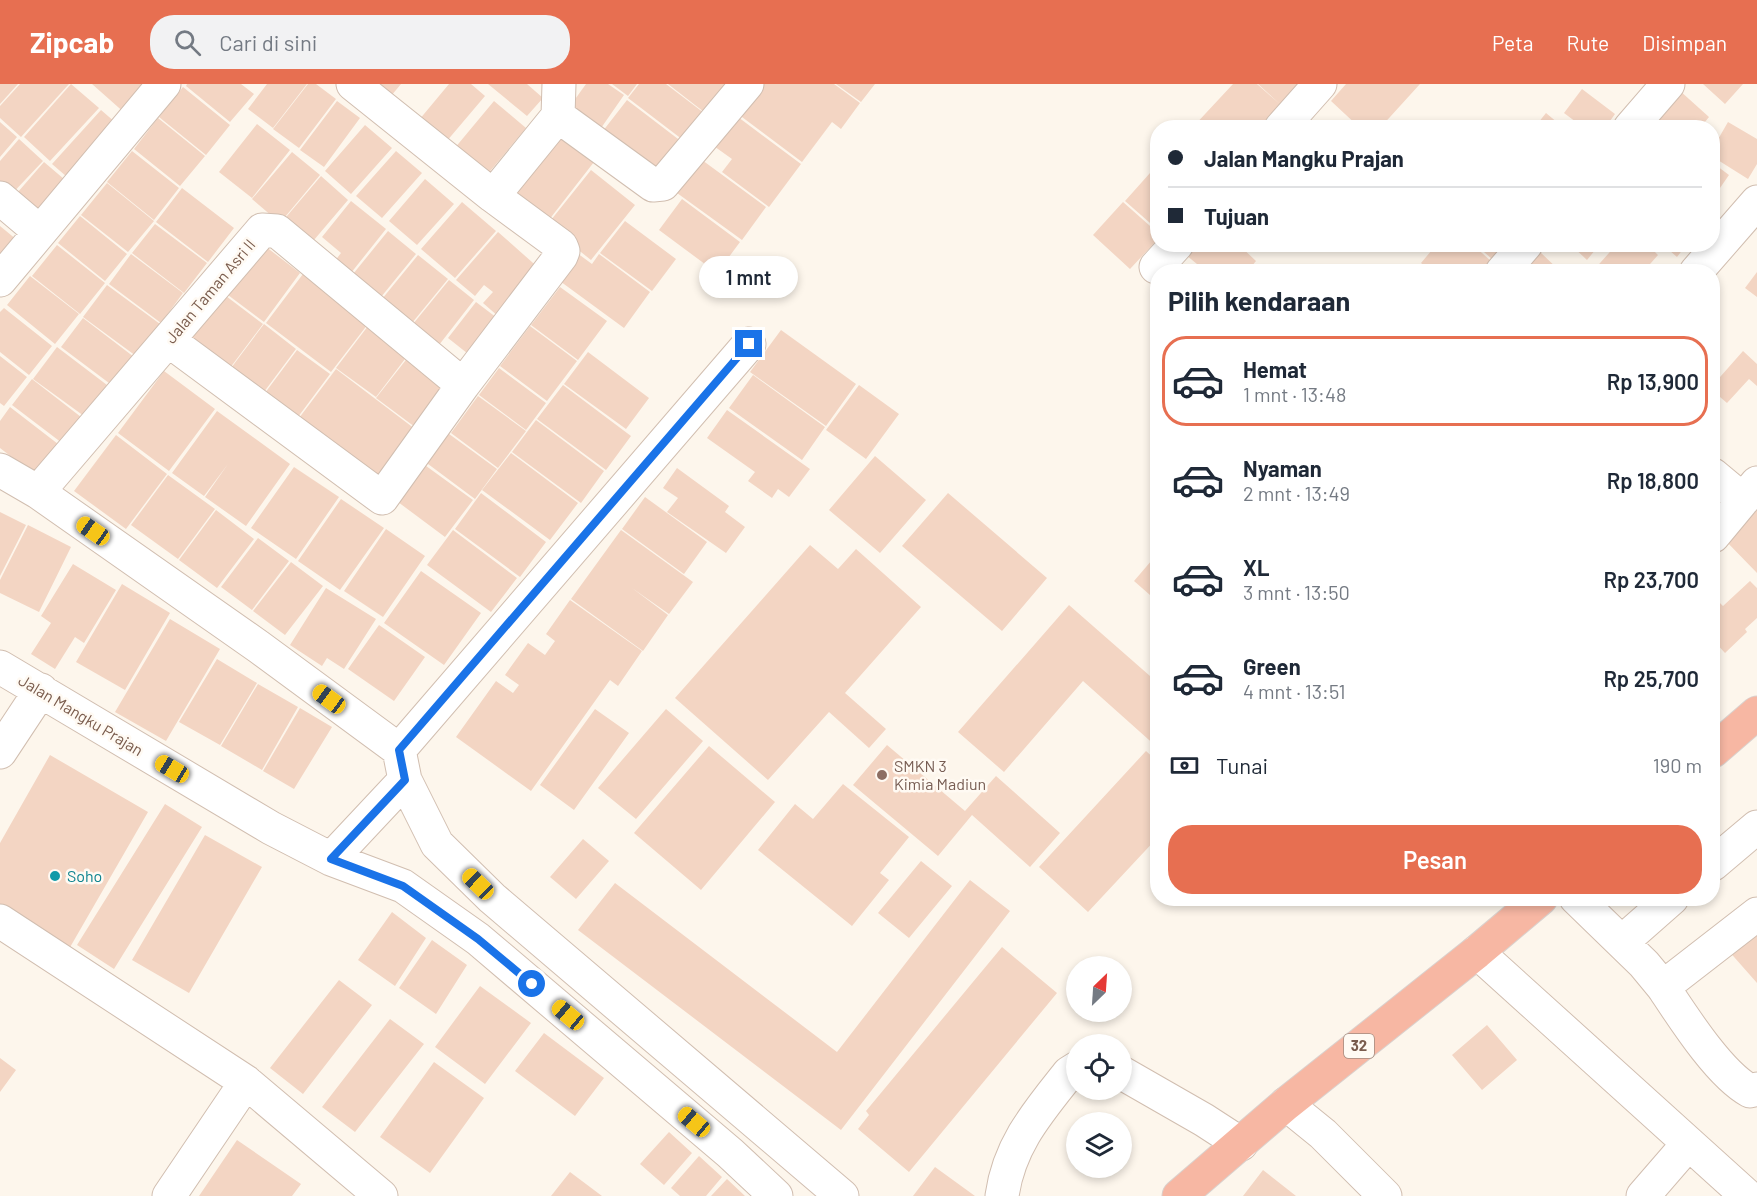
<!DOCTYPE html>
<html lang="id">
<meta charset="utf-8">
<style>
:root{--surface:#fff;--page:#f2f2f3;--text:#1f2937;--muted:#747a83;--line:#e0e1e3;--accent:#e76f51}
body{margin:0;font-family:Barlow,sans-serif;background:var(--page);color:var(--text);height:100vh;display:flex;flex-direction:column;font-size:22px;white-space:nowrap}
*{box-sizing:border-box;margin:0}
p{font-size:20px;color:var(--muted)}
.icon{flex:none;width:33px;height:33px;fill:none;stroke:currentColor;stroke-width:2;stroke-linecap:round;stroke-linejoin:round}
.map{position:relative;flex:1;overflow:hidden}
.side{position:absolute;left:1150px;top:180px;width:570px;height:642px;display:flex;flex-direction:column;background:var(--surface);border-radius:24px;box-shadow:0 3px 9px #0003}
.side>*{flex:none}
.top-card{position:absolute;left:1150px;top:36px;width:570px;height:132px;border-radius:24px;box-shadow:0 3px 9px #0003;display:grid;align-content:center;height:132px;padding:0 18px;background:var(--surface)}
.needle{width:39px;rotate:25deg}
.controls{position:absolute;left:1066px;top:872px;display:grid;gap:12px}
.controls a{display:grid;place-items:center;width:66px;height:66px;border-radius:50%;background:var(--surface);box-shadow:0 3px 9px #0003;font-size:30px}
.end{position:absolute;width:27px;height:27px;margin:-14px;border:8px solid #1a73e8;background:#fff;box-shadow:0 0 0 3px #fff}
.from{border-radius:50%}
.bubble{position:absolute;height:42px;border-radius:21px;background:var(--surface);box-shadow:0 3px 9px #0003;font-size:20px;font-weight:600;line-height:42px;text-align:center}
.car{position:absolute;width:18px;height:36px;margin:-18px -9px;border-radius:8px;box-shadow:0 0 4px 2px #0007;background:linear-gradient(#f5c518 24%,#345 0 40%,#f5c518 0 76%,#345 0 86%,#f5c518 0)}
.top-card b{display:flex;align-items:center;gap:21px;height:57px;font-size:22px}
.top-card b+b{border-top:2px solid var(--line)}
.top-card i{width:15px;height:15px;background:var(--text)}
ul{padding:0;list-style:none}
li{display:flex;align-items:center;gap:18px;height:90px;margin:0 12px 9px;padding:0 6px;border:3px solid transparent;border-radius:24px}
li div{flex:1}
li b{display:block;font-size:22px}
li em{font-style:normal;font-weight:600}
li.selected{border-color:var(--accent)}
li>.icon{width:54px;height:54px;stroke-width:1.5}
h2{padding:0 18px;font-size:27px;line-height:72px}
.pay{display:flex;align-items:center;gap:15px;height:66px;padding:0 18px;font-size:22px}
.pay p{margin-inline-start:auto}
.button{display:flex;gap:12px;margin-top:auto;padding:12px 18px}
.button a{flex:1;height:69px;border-radius:24px;background:var(--accent);color:#fff;font-size:24px;font-weight:600;line-height:69px;text-align:center}
header{display:flex;align-items:center;gap:36px;box-sizing:border-box;height:84px;padding:0 30px;background:var(--accent);color:#fff}
header strong{font-size:28px}
nav{display:flex;gap:33px;margin-inline-start:auto;font-size:21px}
.search{width:420px;height:54px;background:var(--page);display:flex;align-items:center;gap:15px;box-sizing:border-box;padding:0 21px;border-radius:24px;color:var(--muted);font-size:22px}
.map>svg:first-child{display:block}
.building{fill:#f3d5c3}
.lines{fill:none;stroke-linecap:round;stroke-linejoin:round}
.minor-casing{stroke:#d1beb0;stroke-width:35}
.highway-casing{stroke:#dad1cd;stroke-width:35}
.minor{stroke:#fff;stroke-width:33}
.highway{stroke:#f7b7a3;stroke-width:33}
.route{stroke:#1a73e8;stroke-width:8}
.education-dot{fill:#8d6e63;stroke:#fffaf3;stroke-width:2}
.culture-dot{fill:#0f9aa8;stroke:#fffaf3;stroke-width:2}
.labels{text-anchor:middle;stroke-width:5;stroke-linejoin:round;paint-order:stroke}
.shield{fill:#fffaf3;stroke:#a28b7f;stroke-width:1.5}
.shield-label{font-size:15px;font-weight:bold;fill:#7a5c4d}
.street-label{font-size:16px;fill:#7a5c4d;stroke:#fffaf3}
.education-label{font-size:16px;fill:#785e54;stroke:#fffaf3;text-anchor:start}
.culture-label{font-size:16px;fill:#0d838f;stroke:#fffaf3;text-anchor:start}
</style>
<header>
<strong>Zipcab</strong>
<div class="search"><svg class="icon" aria-label="search" viewBox="0 0 24 24"><circle cx="10" cy="10" r="6"/><path d="M15 15l6 6"/></svg>Cari di sini</div>
<nav><a>Peta</a><a>Rute</a><a>Disimpan</a></nav>
</header>
<div class="map">
<svg width="1757" height="1112" viewBox="0 0 1757 1112">
<rect width="100%" height="100%" fill="#fdf6ec"/>
<path class="building" d="M0,0H18L0,20Z
M20,0H69L21,53L0,34V22Z
M71,0L99,24L50,77L24,53Z
M92,0H149L127,31Z
M187,0H241L254,10L230,38L186,2Z
M267,0H307L273,44L248,25Z
M308,0H316L336,15L299,64L273,45Z
M377,0H401L391,12Z
M449,0H471L485,12L446,58L419,36Z
M488,0H527L543,14L527,32Z
M586,0H608L624,11L599,47L568,25Z
M612,0H637L628,12Z
M639,0H666L704,29L683,56L628,14Z
M668,0H726L704,28Z
M755,0H834L860,19L841,45L832,38L802,78L734,27Z
M836,0H875L861,18Z
M1233,0H1257L1281,21L1261,44H1192Z
M1258,0H1301L1282,22Z
M1346,0H1420L1380,44H1360L1331,17Z
M1703,0H1743L1725,20Z
M183,3L230,41L206,71L159,33Z
M1582,5L1615,30L1605,44H1584L1564,29Z
M1679,6L1709,33L1700,44H1649Z
M627,16L682,58L654,94L599,52Z
M337,17L360,34L324,83L300,66Z
M494,17L526,44L486,92L454,65Z
M101,26L123,45L74,99L52,80Z
M1546,29L1564,44H1534Z
M734,30L801,80L769,123L722,88L732,75L711,60Z
M158,34L205,72L180,102L134,65Z
M0,38L17,53L0,73Z
M1728,38L1757,55V80L1748,95L1713,73V64Z
M257,40L290,66L252,114L219,88Z
M365,41L392,64L351,110L325,87Z
M557,50L594,78L545,141L509,113Z
M19,55L43,77L8,114L0,107V77Z
M132,67L179,104L154,136L107,98Z
M396,67L422,89L382,134L356,112Z
M292,68L320,91L280,139L252,115Z
M702,76L766,123L742,156L677,109Z
M44,78L71,101L37,139L11,116Z
M1713,79L1729,91L1713,114Z
M591,86L635,121L591,176L547,141Z
M1150,89L1158,96V146L1125,117Z
M321,92L348,116L308,163L281,139Z
M425,95L454,120L417,161L389,137Z
M107,99L154,137L128,168L81,131Z
M182,104L234,144L208,178L156,138Z
M682,115L740,158L717,189L659,146Z
M351,117L386,145L347,194L331,182L341,169L322,153Z
M462,118L496,147L455,194L421,165Z
M1123,118L1158,149V155L1130,185L1093,151Z
M80,132L127,170L105,197L58,159Z
M625,137L676,175L652,207L600,169Z
M155,140L207,179L184,209L132,169Z
M0,142L17,156L0,177Z
M388,147L416,170L377,218L349,195Z
M498,148L541,186L499,233L483,219L493,208L484,201L475,212L456,196Z
M261,159L300,189L264,238L224,208Z
M1196,160H1238L1256,177L1247,188H1190L1197,180L1186,171Z
M1437,160H1472L1492,178L1483,188H1431L1421,179Z
M1475,160H1507L1493,176Z
M1570,160H1600L1587,176Z
M1617,160H1647L1658,171L1643,188H1592Z
M1662,160H1687L1677,173Z
M57,161L105,199L80,230L32,192Z
M573,166L592,180L599,170L650,208L624,244L553,192Z
M1539,167L1561,188H1520Z
M131,170L183,209L161,239L109,200Z
M418,171L448,195L412,239L382,215Z
M1757,188V213L1745,204Z
M303,190L368,240L331,288L266,239Z
M30,192L79,230L55,260L7,221Z
M449,196L474,216L439,261L413,240Z
M107,201L160,240L136,272L83,233Z
M560,203L607,237L578,276L531,241Z
M222,209L263,240L224,292L183,261Z
M476,218L501,237L472,273L448,254Z
M4,224L52,262L29,291L0,268V228Z
M83,234L134,273L113,302L61,263Z
M264,240L296,265L258,316L225,292Z
M368,242L408,271L376,313L336,284Z
M530,242L577,277L547,317L500,282Z
M781,246L856,300L826,342L750,288Z
M57,263L107,301L84,332L33,295Z
M297,266L330,290L292,341L259,317Z
M1743,267L1757,280V302L1749,295L1727,319L1713,307V301Z
M588,268L649,314L626,345L564,300Z
M0,272L27,293L4,322L0,319Z
M409,272L447,301L415,343L376,314Z
M499,284L546,319L526,346L479,311Z
M336,285L415,345L373,401L293,342Z
M164,287L215,325L169,387L118,349Z
M753,291L825,343L802,376L729,324Z
M32,295L81,333L62,359L12,321Z
M563,301L631,352L606,386L537,335Z
M859,301L899,330L866,375L826,346Z
M478,312L526,347L498,384L451,349Z
M10,323L58,360L35,391L0,364V337Z
M727,326L810,385L789,413L778,405L772,414L748,397L755,388L707,354Z
M217,327L290,380L246,442L205,413L228,380L204,412L172,389Z
M536,336L604,387L581,419L512,368Z
M445,347L497,385L475,415L424,377Z
M116,351L167,390L126,445L74,407Z
M511,369L578,419L550,456L482,406Z
M875,372L926,416L880,469L829,426Z
M422,379L473,416L445,453L394,415Z
M294,383L339,413L296,475L251,444Z
M677,384L729,422L725,428L745,443L726,469L667,428L678,414L663,404Z
M168,391L215,425L178,475L131,441Z
M481,409L546,458L520,493L455,445Z
M948,409L1047,494L1002,547L902,462Z
M645,413L707,458L684,490L622,445Z
M341,415L384,444L340,506L298,477Z
M1757,419V489L1722,453Z
M216,426L254,455L217,504L179,476Z
M0,428L26,441L0,492Z
M28,441L71,463L39,528L0,509V496Z
M386,445L425,472L383,533L344,507Z
M453,446L517,494L491,528L427,481Z
M621,446L693,498L669,530L632,504L668,531L643,567L571,515Z
M258,454L289,477L252,526L221,503Z
M810,461L838,485L856,465L921,523L845,609L886,645L869,664L829,628L768,696L675,614Z
M1158,469V518L1134,497Z
M291,478L323,502L285,551L253,527Z
M73,480L116,506L84,559L75,553L55,585L31,570L51,539L41,532Z
M421,487L481,529L444,581L384,539Z
M1750,497L1757,504V534L1745,545L1747,548L1725,569L1713,556V512L1723,522Z
M122,500L170,529L125,606L76,578Z
M326,504L376,535L344,585L327,574L322,582L290,561Z
M570,516L642,567L618,602L610,596L531,707L456,653L496,597L513,609L519,601L505,591L528,559L545,571L555,557L546,550Z
M1069,521L1158,599V664L1083,597L1004,688L958,648Z
M170,535L220,565L166,657L115,628Z
M379,541L425,573L394,617L348,585Z
M217,575L257,599L220,661L179,638Z
M258,600L298,623L262,686L221,662Z
M300,624L332,643L294,705L263,687Z
M595,625L629,649L574,726L540,701Z
M666,625L703,657L636,735L598,704Z
M887,661L965,727L996,692L1060,749L1030,783L972,731L938,772L853,701Z
M709,662L775,718L701,806L634,749Z
M1146,667L1158,678V753L1088,828L1039,783Z
M50,671L148,728L69,865L0,826V759Z
M843,700L909,753L880,789L889,796L852,842L758,766L795,720L813,735Z
M165,720L202,743L114,885L77,861Z
M205,751L262,783L189,909L132,876Z
M583,755L609,777L576,815L550,793Z
M921,777L952,802L909,854L878,829Z
M970,796L1010,827L841,1046L578,846L615,799L837,968Z
M392,828L426,854L395,902L358,876Z
M1757,840V899L1727,865Z
M432,856L467,881L436,930L399,904Z
M1002,863L1057,909L909,1088L858,1045L869,1031L866,1027Z
M339,896L372,921L303,1010L270,984Z
M480,902L531,939L485,1000L435,963Z
M390,935L424,960L355,1048L322,1023Z
M1487,941L1517,976L1482,1006L1452,971Z
M544,949L604,994L575,1032L515,987Z
M0,974L16,986L0,1008Z
M434,978L484,1014L430,1089L380,1053Z
M669,1048L692,1069L664,1101L640,1080Z
M237,1056L301,1100L292,1112H199Z
M699,1072L722,1093L706,1112H680L671,1104Z
M935,1083L975,1112H913Z
M1263,1086L1296,1112H1243Z
M570,1088L602,1112H551Z
M727,1095L745,1112H711Z"/>
<g class="lines">
<g class="minor-casing">
<path id="minor" d="M558,32L653,101L663,100L747,0
M1281,44L1320,0
M1630,44L1668,0
M493,112L558,32L559,0
M0,114L40,148
M1156,183L1177,160
M1502,188L1526,160
M1696,188L1757,118
M0,196L164,0
M168,256L382,414L463,301L561,172L563,167L561,162L493,112L353,0
M0,386L38,408L259,563L399,666L405,696L437,760L492,814L842,1112
M1713,391L1743,416
M38,408L262,146L277,147L463,301
M1713,452L1757,399
M0,583L271,744L331,775L403,802L478,855L730,1069L776,1112
M399,666L749,260
M0,668L41,606
M331,775L405,696
M1713,780L1757,743
M1576,814L1644,880L1663,903L1757,830
M0,837L246,998L381,1112
M1622,858L1672,814
M1477,868L1747,1112
M1663,903C1683,933 1719,990 1750,1007L1757,1005
M1122,989L1204,1036L1241,1060
M1286,1020L1323,1050L1385,1112
M169,1112L246,998
M1002,1112C1009,1061 1038,1028 1069,989L1077,984
M1643,1112L1688,1060"/>
</g>
<g class="highway-casing">
<path id="highway" d="M1713,667L1757,629
M1179,1112L1286,1020L1477,868L1541,814"/>
</g>
<use href="#minor" class="minor"/>
<use href="#highway" class="highway"/>
</g>
<g class="lines">
<path class="route" d="M532,900L478,855L403,802L331,775L405,696L399,666L749,260"/>
</g>
<circle class="education-dot" cx="882" cy="691" r="6"/>
<circle class="culture-dot" cx="55" cy="792" r="6"/>
<g class="labels">
<rect class="shield" x="1344" y="950" width="30" height="24" rx="4.5"/>
<g class="shield-label">
<text x="1359" y="967">32</text>
</g>
<g class="street-label">
<text transform="translate(210 207) rotate(-50)" y="6">Jalan Taman Asri II</text>
<text transform="translate(81 631) rotate(31)" y="6">Jalan Mangku Prajan</text>
</g>
<g class="education-label">
<text x="894" y="688">SMKN 3<tspan x="894" dy="18">Kimia Madiun</tspan></text>
</g>
<g class="culture-label">
<text x="67" y="798">Soho</text>
</g>
</g>
</svg>
<div class="controls">
<a><svg class="needle" viewBox="-14 -14 28 28"><path d="M0-13l5 13h-10z" fill="#e53935"/><path d="M0 13l5-13h-10z" fill="#747a83"/></svg></a>
<a><svg class="icon" aria-label="locate" viewBox="0 0 24 24"><circle cx="12" cy="12" r="6"/><path d="M12 2v4M12 18v4M2 12h4M18 12h4"/></svg></a>
<a><svg class="icon" aria-label="layers" viewBox="0 0 24 24"><path d="M12 4l9 5-9 5-9-5zM3 14l9 5 9-5"/></svg></a>
</div>
<i class="end from" style="left:532px;top:900px"></i>
<i class="end" style="left:749px;top:260px"></i>
<div class="bubble" style="left:699px;top:172px;width:99px">1 mnt</div>
<i class="car" style="left:93px;top:447px;rotate:305deg"></i>
<i class="car" style="left:329px;top:615px;rotate:306deg"></i>
<i class="car" style="left:172px;top:685px;rotate:301deg"></i>
<i class="car" style="left:478px;top:800px;rotate:314deg"></i>
<i class="car" style="left:568px;top:931px;rotate:310deg"></i>
<i class="car" style="left:694px;top:1038px;rotate:310deg"></i>
<div class="top-card">
<b><i class="from"></i>Jalan Mangku Prajan</b>
<b><i></i>Tujuan</b>
</div>
<section class="side">
<h2>Pilih kendaraan</h2>
<ul>
<li class="selected"><svg class="icon" aria-label="car" viewBox="0 0 24 24"><path d="M5 17H2v-5l4-1 3-4h7l3 4 3 1v5h-3M9 17h6M6 11h13"/><circle cx="7" cy="17" r="2"/><circle cx="17" cy="17" r="2"/></svg><div><b>Hemat</b><p>1 mnt · 13:48</p></div><em>Rp 13,900</em></li>
<li><svg class="icon" aria-label="car" viewBox="0 0 24 24"><path d="M5 17H2v-5l4-1 3-4h7l3 4 3 1v5h-3M9 17h6M6 11h13"/><circle cx="7" cy="17" r="2"/><circle cx="17" cy="17" r="2"/></svg><div><b>Nyaman</b><p>2 mnt · 13:49</p></div><em>Rp 18,800</em></li>
<li><svg class="icon" aria-label="car" viewBox="0 0 24 24"><path d="M5 17H2v-5l4-1 3-4h7l3 4 3 1v5h-3M9 17h6M6 11h13"/><circle cx="7" cy="17" r="2"/><circle cx="17" cy="17" r="2"/></svg><div><b>XL</b><p>3 mnt · 13:50</p></div><em>Rp 23,700</em></li>
<li><svg class="icon" aria-label="car" viewBox="0 0 24 24"><path d="M5 17H2v-5l4-1 3-4h7l3 4 3 1v5h-3M9 17h6M6 11h13"/><circle cx="7" cy="17" r="2"/><circle cx="17" cy="17" r="2"/></svg><div><b>Green</b><p>4 mnt · 13:51</p></div><em>Rp 25,700</em></li>
</ul>
<div class="pay"><svg class="icon" aria-label="cash" viewBox="0 0 24 24"><path d="M3 7h18v10H3z"/><circle cx="12" cy="12" r="2"/></svg>Tunai<p>190 m</p></div>
<div class="button"><a>Pesan</a></div>
</section>
</div>
